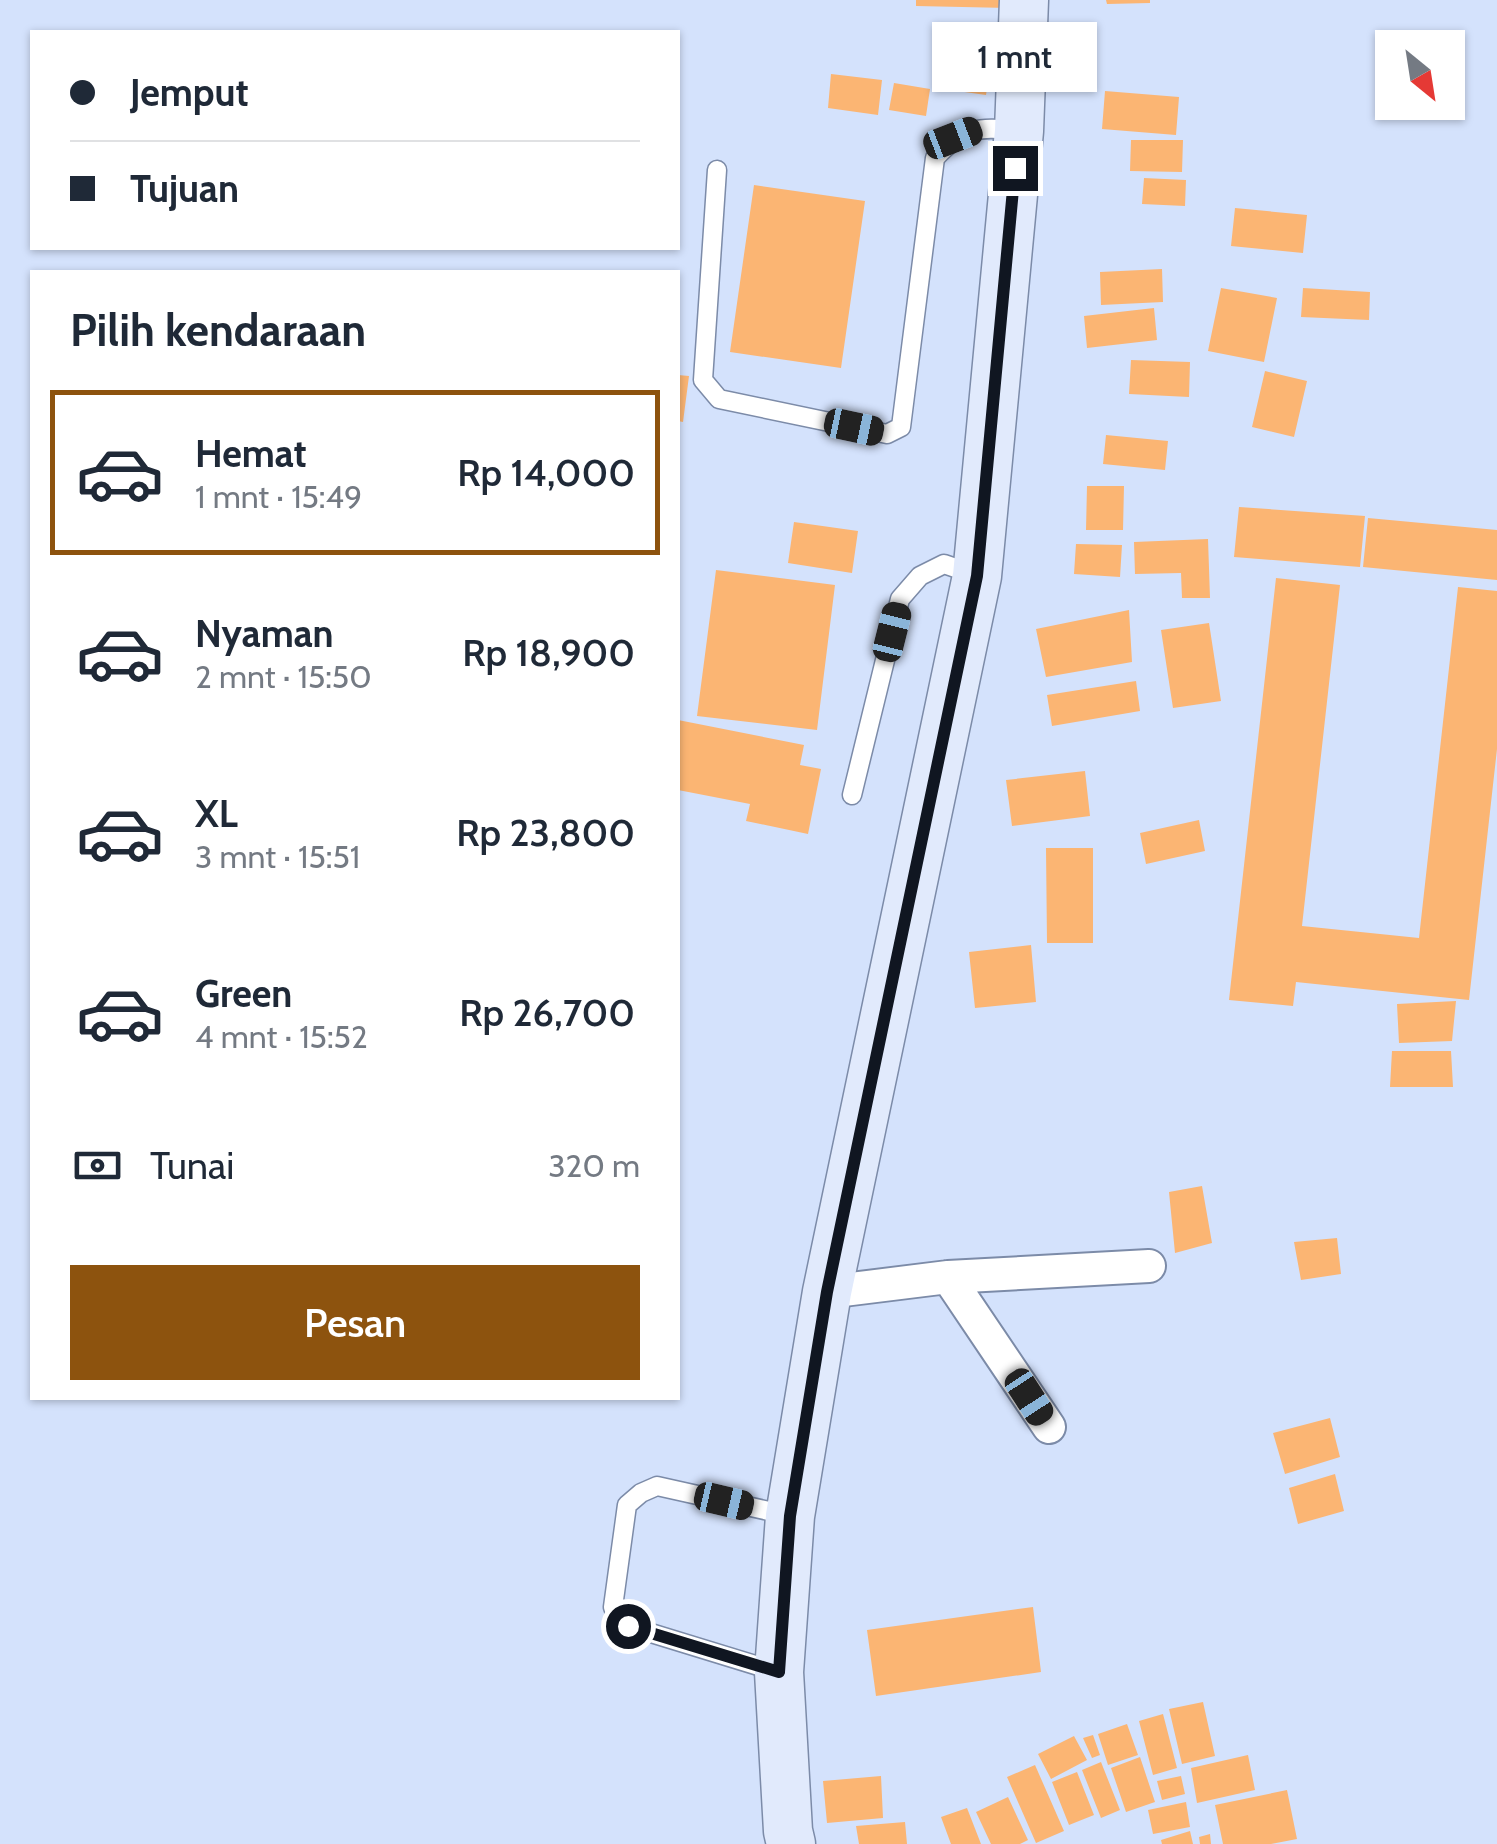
<!DOCTYPE html>
<html lang="id">
<meta charset="utf-8">
<style>
:root{--surface:#fff;--page:#f6f6f7;--text:#1f2937;--muted:#747a83;--line:#e0e1e3;--accent:#8d530e}
body{margin:0;font-family:Cabin,sans-serif;background:var(--page);color:var(--text);height:100vh;display:flex;flex-direction:column;font-size:38px;white-space:nowrap}
*{box-sizing:border-box;margin:0}
p{font-size:32px;color:var(--muted)}
.icon{flex:none;width:55px;height:55px;fill:none;stroke:currentColor;stroke-width:2;stroke-linecap:round;stroke-linejoin:round}
.map{position:relative;flex:1;overflow:hidden}
.panel{position:absolute;left:30px;top:270px;width:650px;height:1130px;display:flex;flex-direction:column;background:var(--surface);border-radius:0px;box-shadow:0 2px 8px #0004}
.panel>*{flex:none}
.hud{position:absolute;left:30px;top:30px;width:650px;height:220px;border-radius:0px;box-shadow:0 2px 8px #0004;display:grid;align-content:center;height:220px;padding:0 40px;background:var(--surface)}
.needle{width:65px;rotate:150deg}
.fabs{position:absolute;left:1375px;top:30px;display:grid;gap:20px}
.fabs a{display:grid;place-items:center;width:90px;height:90px;border-radius:0px;background:var(--surface);box-shadow:0 2px 8px #0004;font-size:50px}
.end{position:absolute;width:45px;height:45px;margin:-22px;border:12px solid #101621;background:#fff;box-shadow:0 0 0 5px #fff}
.from{border-radius:50%}
.bubble{position:absolute;height:70px;border-radius:0px;background:var(--surface);box-shadow:0 2px 8px #0004;font-size:32px;font-weight:600;line-height:70px;text-align:center}
.car{position:absolute;width:30px;height:60px;margin:-30px -15px;border-radius:12px;box-shadow:0 0 8px 2px #0007;background:linear-gradient(#222 24%,#8ab4d8 0 40%,#222 0 76%,#8ab4d8 0 86%,#222 0)}
.hud b{display:flex;align-items:center;gap:35px;height:95px;font-size:38px}
.hud b+b{border-top:2px solid var(--line)}
.hud i{width:25px;height:25px;background:var(--text)}
ul{padding:0;list-style:none}
li{display:flex;align-items:center;gap:30px;height:165px;margin:0 20px 15px;padding:0 20px;border:5px solid transparent;border-radius:0px}
li div{flex:1}
li b{display:block;font-size:38px}
li em{font-style:normal;font-weight:600}
li.selected{border-color:var(--accent)}
li>.icon{width:90px;height:90px;stroke-width:1.5}
h2{padding:0 40px;font-size:45px;line-height:120px}
.pay{display:flex;align-items:center;gap:25px;height:110px;padding:0 40px;font-size:38px}
.pay p{margin-inline-start:auto}
.primary-button{display:flex;gap:20px;margin-top:auto;padding:20px 40px}
.primary-button a{flex:1;height:115px;border-radius:0px;background:var(--accent);color:#fff;font-size:40px;font-weight:600;line-height:115px;text-align:center}
.map>svg:first-child{display:block}
.building{fill:#fbb573}
.lines{fill:none;stroke-linecap:round;stroke-linejoin:round}
.lane-casing{stroke:#7c8ba8;stroke-width:21}
.street-casing{stroke:#7c8ba8;stroke-width:36}
.secondary-casing{stroke:#7c8ba8;stroke-width:51}
.lane{stroke:#fff;stroke-width:18}
.street{stroke:#fff;stroke-width:32}
.secondary{stroke:#e1eafc;stroke-width:48}
.route{stroke:#101621;stroke-width:12}
</style>
<div class="map">
<svg width="1497" height="1844" viewBox="0 0 1497 1844">
<rect width="100%" height="100%" fill="#d4e2fc"/>
<path class="building" d="M916,0H1010L1009,8L916,6Z
M1106,0H1150V3L1107,4Z
M952,31L995,37L986,95L943,89Z
M831,74L882,80L878,115L828,108Z
M894,83L930,89L926,116L889,110Z
M1105,91L1179,97L1176,135L1102,129Z
M1131,140H1183L1182,172L1130,171Z
M1144,178L1186,180L1185,206L1142,204Z
M754,185L865,201L841,368L730,352Z
M1235,208L1307,215L1303,253L1231,246Z
M1162,269L1163,302L1101,305L1100,272Z
M1221,288L1277,298L1264,362L1208,351Z
M1303,288L1370,292L1369,320L1301,317Z
M1154,308L1157,340L1087,348L1084,316Z
M1131,360L1190,362L1189,397L1129,394Z
M1265,371L1307,381L1294,437L1252,427Z
M678,375L689,376L683,422L678,421Z
M1106,435L1168,441L1165,470L1103,464Z
M1087,486H1124L1123,530H1086Z
M1239,507L1365,516L1360,567L1234,557Z
M1368,518L1497,530V580L1363,567Z
M794,522L858,531L852,573L788,563Z
M1208,539L1210,598H1182L1181,573L1135,574L1134,542Z
M1076,544L1122,545L1120,577L1074,574Z
M716,570L835,585L817,730L697,716Z
M1276,578L1340,585L1302,926L1419,938L1458,587L1497,591V749L1469,1000L1296,982L1293,1006L1229,1000Z
M1129,610L1132,662L1046,677L1036,629Z
M1209,623L1221,701L1173,708L1161,630Z
M1136,681L1140,711L1052,726L1047,695Z
M678,720L804,745L800,765L821,769L808,834L746,821L750,804L678,790Z
M1085,771L1090,816L1012,826L1006,780Z
M1199,820L1205,851L1146,864L1140,833Z
M1046,848H1093V943H1047Z
M1031,945L1036,1002L975,1008L969,952Z
M1456,1001L1452,1041L1399,1043L1397,1004Z
M1392,1051H1451L1453,1087H1390Z
M1202,1186L1212,1243L1175,1253L1169,1192Z
M1337,1238L1341,1274L1301,1280L1294,1242Z
M1330,1418L1340,1457L1285,1474L1273,1433Z
M1335,1474L1344,1511L1298,1524L1289,1488Z
M1033,1607L1041,1672L876,1696L867,1630Z
M1203,1702L1215,1756L1182,1764L1169,1709Z
M1163,1714L1177,1768L1153,1775L1139,1721Z
M1127,1724L1138,1755L1108,1765L1098,1734Z
M1093,1735L1100,1755L1092,1758L1083,1738Z
M1074,1736L1087,1760L1051,1779L1038,1754Z
M1248,1755L1255,1790L1197,1803L1191,1768Z
M1140,1757L1155,1802L1126,1812L1111,1768Z
M1101,1762L1120,1810L1101,1818L1082,1770Z
M1035,1765L1064,1831L1036,1843L1007,1777Z
M1077,1772L1094,1815L1069,1825L1052,1782Z
M881,1776L883,1818L827,1823L823,1781Z
M1181,1776L1185,1794L1162,1800L1157,1781Z
M1287,1790L1297,1839L1271,1844H1223L1215,1805Z
M1008,1797L1028,1840L1020,1844H991L976,1812Z
M1186,1802L1190,1827L1153,1834L1148,1810Z
M967,1808L981,1844H951L941,1817Z
M905,1822L907,1844H859L856,1826Z
M1190,1831L1193,1844H1162L1161,1840Z
M1210,1834L1211,1844H1200L1199,1837Z"/>
<g class="lines">
<g class="lane-casing">
<path id="lane" d="M717,170L703,380L719,399L887,434L901,427L935,158C964,127 978,126 1019,131
M852,795L900,599L920,576L944,564L973,574
M778,1672L628,1626L617,1619L613,1607L627,1505L641,1493L657,1486L787,1515"/>
</g>
<g class="street-casing">
<path id="street" d="M948,1277L1049,1427
M827,1292L948,1277L1149,1266"/>
</g>
<g class="secondary-casing">
<path id="secondary" d="M791,1844L788,1831L779,1672L790,1516L827,1292L977,576L1019,131L1024,0"/>
</g>
<use href="#lane" class="lane"/>
<use href="#street" class="street"/>
<use href="#secondary" class="secondary"/>
</g>
<g class="lines">
<path class="route" d="M628,1626L779,1672L790,1516L827,1292L977,576L1015,168"/>
</g>
</svg>
<div class="fabs">
<a><svg class="needle" viewBox="-14 -14 28 28"><path d="M0-13l5 13h-10z" fill="#e53935"/><path d="M0 13l5-13h-10z" fill="#747a83"/></svg></a>
</div>
<i class="end from" style="left:628px;top:1626px"></i>
<i class="end" style="left:1015px;top:168px"></i>
<div class="bubble" style="left:932px;top:22px;width:165px">1 mnt</div>
<i class="car" style="left:953px;top:138px;rotate:69deg"></i>
<i class="car" style="left:854px;top:427px;rotate:102deg"></i>
<i class="car" style="left:892px;top:632px;rotate:14deg"></i>
<i class="car" style="left:1029px;top:1397px;rotate:147deg"></i>
<i class="car" style="left:724px;top:1501px;rotate:103deg"></i>
<div class="hud">
<b><i class="from"></i>Jemput</b>
<b><i></i>Tujuan</b>
</div>
<section class="panel">
<h2>Pilih kendaraan</h2>
<ul>
<li class="selected"><svg class="icon" aria-label="car" viewBox="0 0 24 24"><path d="M5 17H2v-5l4-1 3-4h7l3 4 3 1v5h-3M9 17h6M6 11h13"/><circle cx="7" cy="17" r="2"/><circle cx="17" cy="17" r="2"/></svg><div><b>Hemat</b><p>1 mnt · 15:49</p></div><em>Rp 14,000</em></li>
<li><svg class="icon" aria-label="car" viewBox="0 0 24 24"><path d="M5 17H2v-5l4-1 3-4h7l3 4 3 1v5h-3M9 17h6M6 11h13"/><circle cx="7" cy="17" r="2"/><circle cx="17" cy="17" r="2"/></svg><div><b>Nyaman</b><p>2 mnt · 15:50</p></div><em>Rp 18,900</em></li>
<li><svg class="icon" aria-label="car" viewBox="0 0 24 24"><path d="M5 17H2v-5l4-1 3-4h7l3 4 3 1v5h-3M9 17h6M6 11h13"/><circle cx="7" cy="17" r="2"/><circle cx="17" cy="17" r="2"/></svg><div><b>XL</b><p>3 mnt · 15:51</p></div><em>Rp 23,800</em></li>
<li><svg class="icon" aria-label="car" viewBox="0 0 24 24"><path d="M5 17H2v-5l4-1 3-4h7l3 4 3 1v5h-3M9 17h6M6 11h13"/><circle cx="7" cy="17" r="2"/><circle cx="17" cy="17" r="2"/></svg><div><b>Green</b><p>4 mnt · 15:52</p></div><em>Rp 26,700</em></li>
</ul>
<div class="pay"><svg class="icon" aria-label="cash" viewBox="0 0 24 24"><path d="M3 7h18v10H3z"/><circle cx="12" cy="12" r="2"/></svg>Tunai<p>320 m</p></div>
<div class="primary-button"><a>Pesan</a></div>
</section>
</div>
